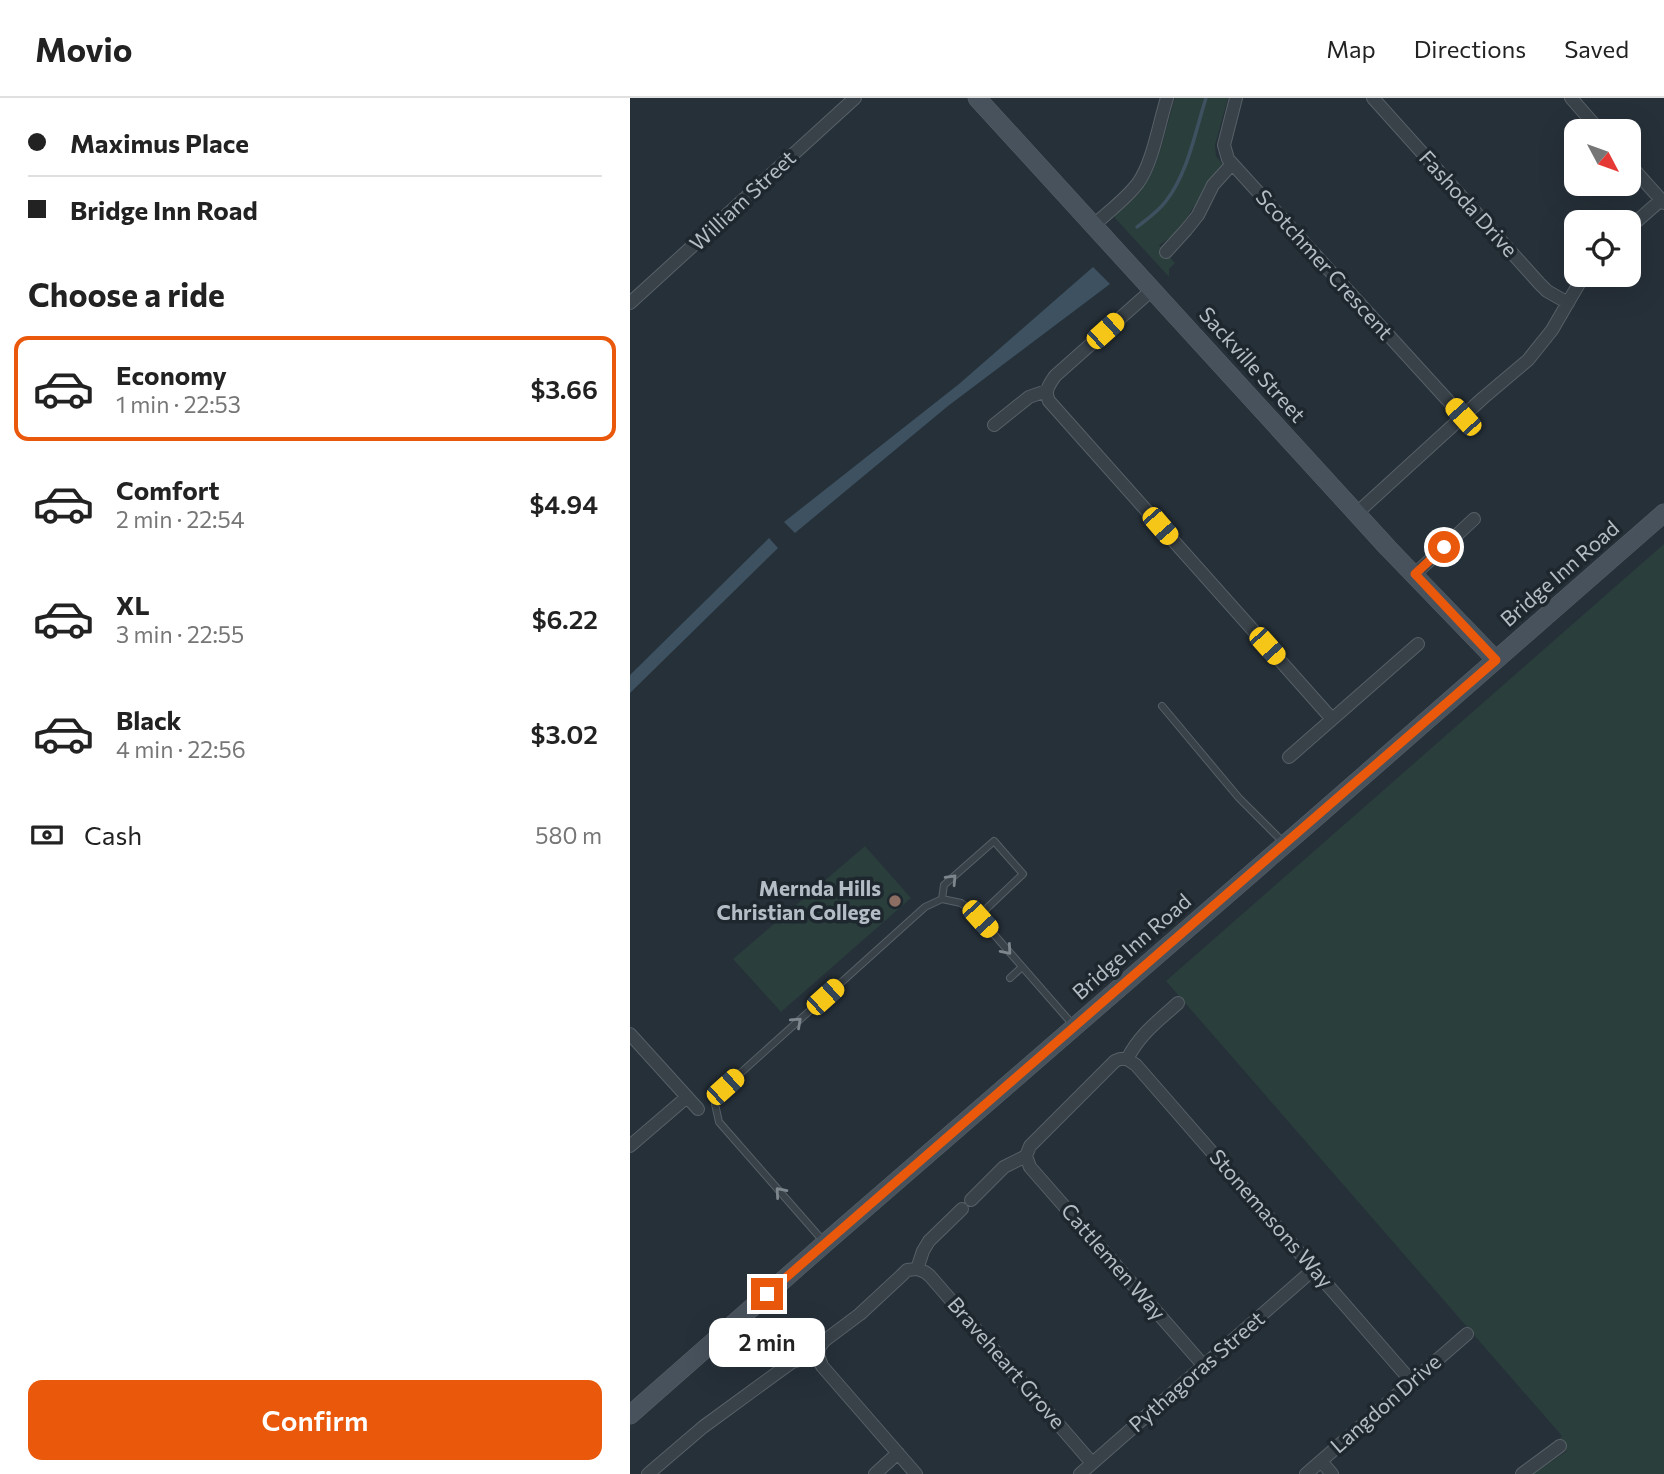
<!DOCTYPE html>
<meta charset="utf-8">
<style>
:root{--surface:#fff;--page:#f2f2f2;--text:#222;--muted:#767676;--line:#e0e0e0;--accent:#ea580c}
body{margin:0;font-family:Commissioner,sans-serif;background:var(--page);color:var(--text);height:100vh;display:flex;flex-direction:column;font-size:26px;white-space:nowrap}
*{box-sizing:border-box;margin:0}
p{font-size:23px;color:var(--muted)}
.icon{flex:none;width:38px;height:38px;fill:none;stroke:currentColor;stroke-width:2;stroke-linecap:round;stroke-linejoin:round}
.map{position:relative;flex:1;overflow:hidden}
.drawer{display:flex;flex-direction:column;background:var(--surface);width:630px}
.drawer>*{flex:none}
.hud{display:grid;align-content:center;height:154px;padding:0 28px;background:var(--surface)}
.needle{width:46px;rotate:131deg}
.fabs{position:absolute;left:934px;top:21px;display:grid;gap:14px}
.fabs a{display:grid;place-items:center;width:77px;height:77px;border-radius:14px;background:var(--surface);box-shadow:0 7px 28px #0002;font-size:35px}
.end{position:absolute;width:32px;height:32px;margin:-16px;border:9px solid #ea580c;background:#fff;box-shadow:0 0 0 4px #fff}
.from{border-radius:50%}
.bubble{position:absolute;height:49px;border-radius:14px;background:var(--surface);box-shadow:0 7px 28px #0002;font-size:23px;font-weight:600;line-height:49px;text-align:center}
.car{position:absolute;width:21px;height:42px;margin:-21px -10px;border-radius:9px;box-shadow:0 0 5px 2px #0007;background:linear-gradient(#f5c518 24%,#345 0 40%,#f5c518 0 76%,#345 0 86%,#f5c518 0)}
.hud b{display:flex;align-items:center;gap:24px;height:66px;font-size:26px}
.hud b+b{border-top:2px solid var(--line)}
.hud i{width:18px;height:18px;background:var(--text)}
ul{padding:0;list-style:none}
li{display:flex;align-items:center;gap:21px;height:105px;margin:0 14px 10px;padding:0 14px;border:4px solid transparent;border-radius:14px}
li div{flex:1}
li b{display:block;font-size:26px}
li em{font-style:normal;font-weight:600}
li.on{border-color:var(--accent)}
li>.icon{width:63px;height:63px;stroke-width:1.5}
h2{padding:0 28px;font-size:32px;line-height:84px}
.pay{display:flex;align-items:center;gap:18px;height:77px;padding:0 28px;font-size:26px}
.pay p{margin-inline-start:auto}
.cta{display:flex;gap:14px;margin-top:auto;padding:14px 28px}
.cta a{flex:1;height:80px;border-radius:14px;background:var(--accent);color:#fff;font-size:28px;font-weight:600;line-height:80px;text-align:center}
header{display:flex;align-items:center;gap:42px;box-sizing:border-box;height:98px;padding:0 35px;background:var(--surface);border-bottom:2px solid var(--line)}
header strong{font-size:33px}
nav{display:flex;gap:38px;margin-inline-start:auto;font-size:24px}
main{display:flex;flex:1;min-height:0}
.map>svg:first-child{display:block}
.green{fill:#2a3e3c}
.water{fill:#3d5160}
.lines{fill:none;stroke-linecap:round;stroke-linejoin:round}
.stream{stroke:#3d5160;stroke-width:3.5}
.lane-casing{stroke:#576067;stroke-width:8}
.street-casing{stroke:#576067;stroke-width:14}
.secondary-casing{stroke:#576067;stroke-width:19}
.lane{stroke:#394249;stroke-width:6}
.street{stroke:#394249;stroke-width:12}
.secondary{stroke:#48525c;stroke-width:18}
.oneway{stroke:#7d868d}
.route{stroke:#ea580c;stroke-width:9}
.education-dot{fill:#8d6e63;stroke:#1e272e;stroke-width:2.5}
.labels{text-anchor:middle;stroke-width:7;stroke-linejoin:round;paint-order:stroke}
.street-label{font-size:21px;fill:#b4bdc5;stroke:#1e272e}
.poi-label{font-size:21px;font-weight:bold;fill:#b4bdc5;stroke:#1e272e;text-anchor:end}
</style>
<header>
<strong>Movio</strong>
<nav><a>Map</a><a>Directions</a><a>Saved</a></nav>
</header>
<main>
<section class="drawer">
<div class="hud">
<b><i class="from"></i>Maximus Place</b>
<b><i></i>Bridge Inn Road</b>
</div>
<h2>Choose a ride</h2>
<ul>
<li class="on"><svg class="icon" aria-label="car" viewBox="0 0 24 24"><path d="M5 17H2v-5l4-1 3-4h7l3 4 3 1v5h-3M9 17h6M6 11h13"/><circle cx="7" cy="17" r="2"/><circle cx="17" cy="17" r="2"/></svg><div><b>Economy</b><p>1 min · 22:53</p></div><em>$3.66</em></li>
<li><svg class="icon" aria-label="car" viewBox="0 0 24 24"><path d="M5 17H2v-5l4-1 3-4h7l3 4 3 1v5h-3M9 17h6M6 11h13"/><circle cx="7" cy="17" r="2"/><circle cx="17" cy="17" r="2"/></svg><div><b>Comfort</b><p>2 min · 22:54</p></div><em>$4.94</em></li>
<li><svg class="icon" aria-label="car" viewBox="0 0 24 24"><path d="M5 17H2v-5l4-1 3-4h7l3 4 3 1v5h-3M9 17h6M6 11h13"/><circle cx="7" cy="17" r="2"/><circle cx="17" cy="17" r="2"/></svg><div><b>XL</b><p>3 min · 22:55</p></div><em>$6.22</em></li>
<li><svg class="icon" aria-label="car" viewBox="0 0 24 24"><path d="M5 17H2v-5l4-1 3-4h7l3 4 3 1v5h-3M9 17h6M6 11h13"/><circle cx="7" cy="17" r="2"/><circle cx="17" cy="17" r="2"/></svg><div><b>Black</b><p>4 min · 22:56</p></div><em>$3.02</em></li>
</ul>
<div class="pay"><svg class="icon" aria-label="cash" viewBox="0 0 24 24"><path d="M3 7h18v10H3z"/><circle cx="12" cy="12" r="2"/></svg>Cash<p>580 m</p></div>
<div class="cta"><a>Confirm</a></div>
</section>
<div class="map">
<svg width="1034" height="1376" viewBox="0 0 1034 1376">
<rect width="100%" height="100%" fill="#263039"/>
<path class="green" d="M545,0H598L585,47L586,58L594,68L580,84L575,87L567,104L553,125L540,140L529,147L545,165L539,171V179L485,120V118C495,109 505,101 513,90C530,66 536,28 545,0Z
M1034,446V1376H903L937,1353L929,1341L932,1338L536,883Z
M235,748L281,800L151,914L103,861Z"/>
<path class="water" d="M463,169L480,186L318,308L165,435L154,424L329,286Z
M139,440L148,450L0,595V577Z"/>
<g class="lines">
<path class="stream" d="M507,129C517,121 528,114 536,103C558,75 565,34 576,0"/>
<g class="lane-casing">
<path id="lane" d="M532,608L609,700L654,745
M312,801L314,787L364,743L393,776L355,812L350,821
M380,880L392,869
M194,1144L89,1024L85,1006L95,989L295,809L312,801L331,805L347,817L444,928"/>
</g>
<g class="street-casing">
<path id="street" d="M606,0L594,47L598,61L833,319
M743,0L909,185L917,193L938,205
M941,0L970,33
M999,66L1034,105
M464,127C478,114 496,101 508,85C523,64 529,25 537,0
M999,130L1031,102
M536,154L556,132L568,117L583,87L602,66
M523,191L425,278C419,287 414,293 419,303L702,621
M0,205L225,0
M364,327L399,299L416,293
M727,415L853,300L898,262L922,232L954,177
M785,476L844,421
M659,659L788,546
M0,936L68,1011
M497,961L506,967L782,1284
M497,961C511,935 526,925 548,905
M0,1048L57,999
M396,1058L400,1069L574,1268
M341,1102L374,1069L396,1058L400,1048L485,963L490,961H497
M287,1171L295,1174L300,1178L462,1365
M287,1171L293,1153L299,1143L332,1111
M188,1257L192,1268L286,1376
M691,1363L702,1376
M18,1376L73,1329L162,1264L188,1257L189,1250L194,1243L230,1216L272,1177L277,1172L287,1171
M245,1376L268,1355
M450,1376L684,1171
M676,1376L837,1236
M892,1376L930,1348"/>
</g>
<g class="secondary-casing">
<path id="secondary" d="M347,0L758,450L866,562
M0,1317L201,1140L683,722L1034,415"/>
</g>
<use href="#lane" class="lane"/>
<use href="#street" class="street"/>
<use href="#secondary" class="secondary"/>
</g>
<defs><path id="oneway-chevron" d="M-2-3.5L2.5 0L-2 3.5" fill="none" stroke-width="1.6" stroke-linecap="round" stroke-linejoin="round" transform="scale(1.75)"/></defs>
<g class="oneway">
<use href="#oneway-chevron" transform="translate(322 781) rotate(-47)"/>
<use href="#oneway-chevron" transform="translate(377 852) rotate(49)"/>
<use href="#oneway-chevron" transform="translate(167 924) rotate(-42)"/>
<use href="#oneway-chevron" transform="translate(150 1094) rotate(-131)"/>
</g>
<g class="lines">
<path class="route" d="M137,1196L866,562L785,476L814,449"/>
</g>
<circle class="education-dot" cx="265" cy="803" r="7"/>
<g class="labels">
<g class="street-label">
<text transform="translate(113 103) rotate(-43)" y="7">William Street</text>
<text transform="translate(838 106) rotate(48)" y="7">Fashoda Drive</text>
<text transform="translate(694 167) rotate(48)" y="7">Scotchmer Crescent</text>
<text transform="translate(622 267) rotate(48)" y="7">Sackville Street</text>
<text transform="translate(930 476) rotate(-41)" y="7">Bridge Inn Road</text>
<text transform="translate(502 849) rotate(-41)" y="7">Bridge Inn Road</text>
<text transform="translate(641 1121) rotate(49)" y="7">Stonemasons Way</text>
<text transform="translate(483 1164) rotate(49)" y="7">Cattlemen Way</text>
<text transform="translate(376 1265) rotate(49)" y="7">Braveheart Grove</text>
<text transform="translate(567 1274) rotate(-41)" y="7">Pythagoras Street</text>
<text transform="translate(756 1306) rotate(-41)" y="7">Langdon Drive</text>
</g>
<g class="poi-label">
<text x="251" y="798">Mernda Hills<tspan x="251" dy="24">Christian College</tspan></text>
</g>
</g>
</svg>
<div class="fabs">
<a><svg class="needle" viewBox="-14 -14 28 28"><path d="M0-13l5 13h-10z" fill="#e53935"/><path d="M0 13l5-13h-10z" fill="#767676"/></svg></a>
<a><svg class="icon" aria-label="locate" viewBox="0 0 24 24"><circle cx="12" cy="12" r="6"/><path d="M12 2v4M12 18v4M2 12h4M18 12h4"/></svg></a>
</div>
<i class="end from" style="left:814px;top:449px"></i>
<i class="end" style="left:137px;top:1196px"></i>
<div class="bubble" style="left:79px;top:1220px;width:116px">2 min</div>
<i class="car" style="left:475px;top:233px;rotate:48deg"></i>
<i class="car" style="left:833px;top:319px;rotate:318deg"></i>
<i class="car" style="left:530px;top:428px;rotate:139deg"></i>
<i class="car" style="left:637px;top:548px;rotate:138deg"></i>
<i class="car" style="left:350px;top:821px;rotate:138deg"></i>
<i class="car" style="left:195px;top:899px;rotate:48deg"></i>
<i class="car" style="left:95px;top:989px;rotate:48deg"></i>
</div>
</main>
